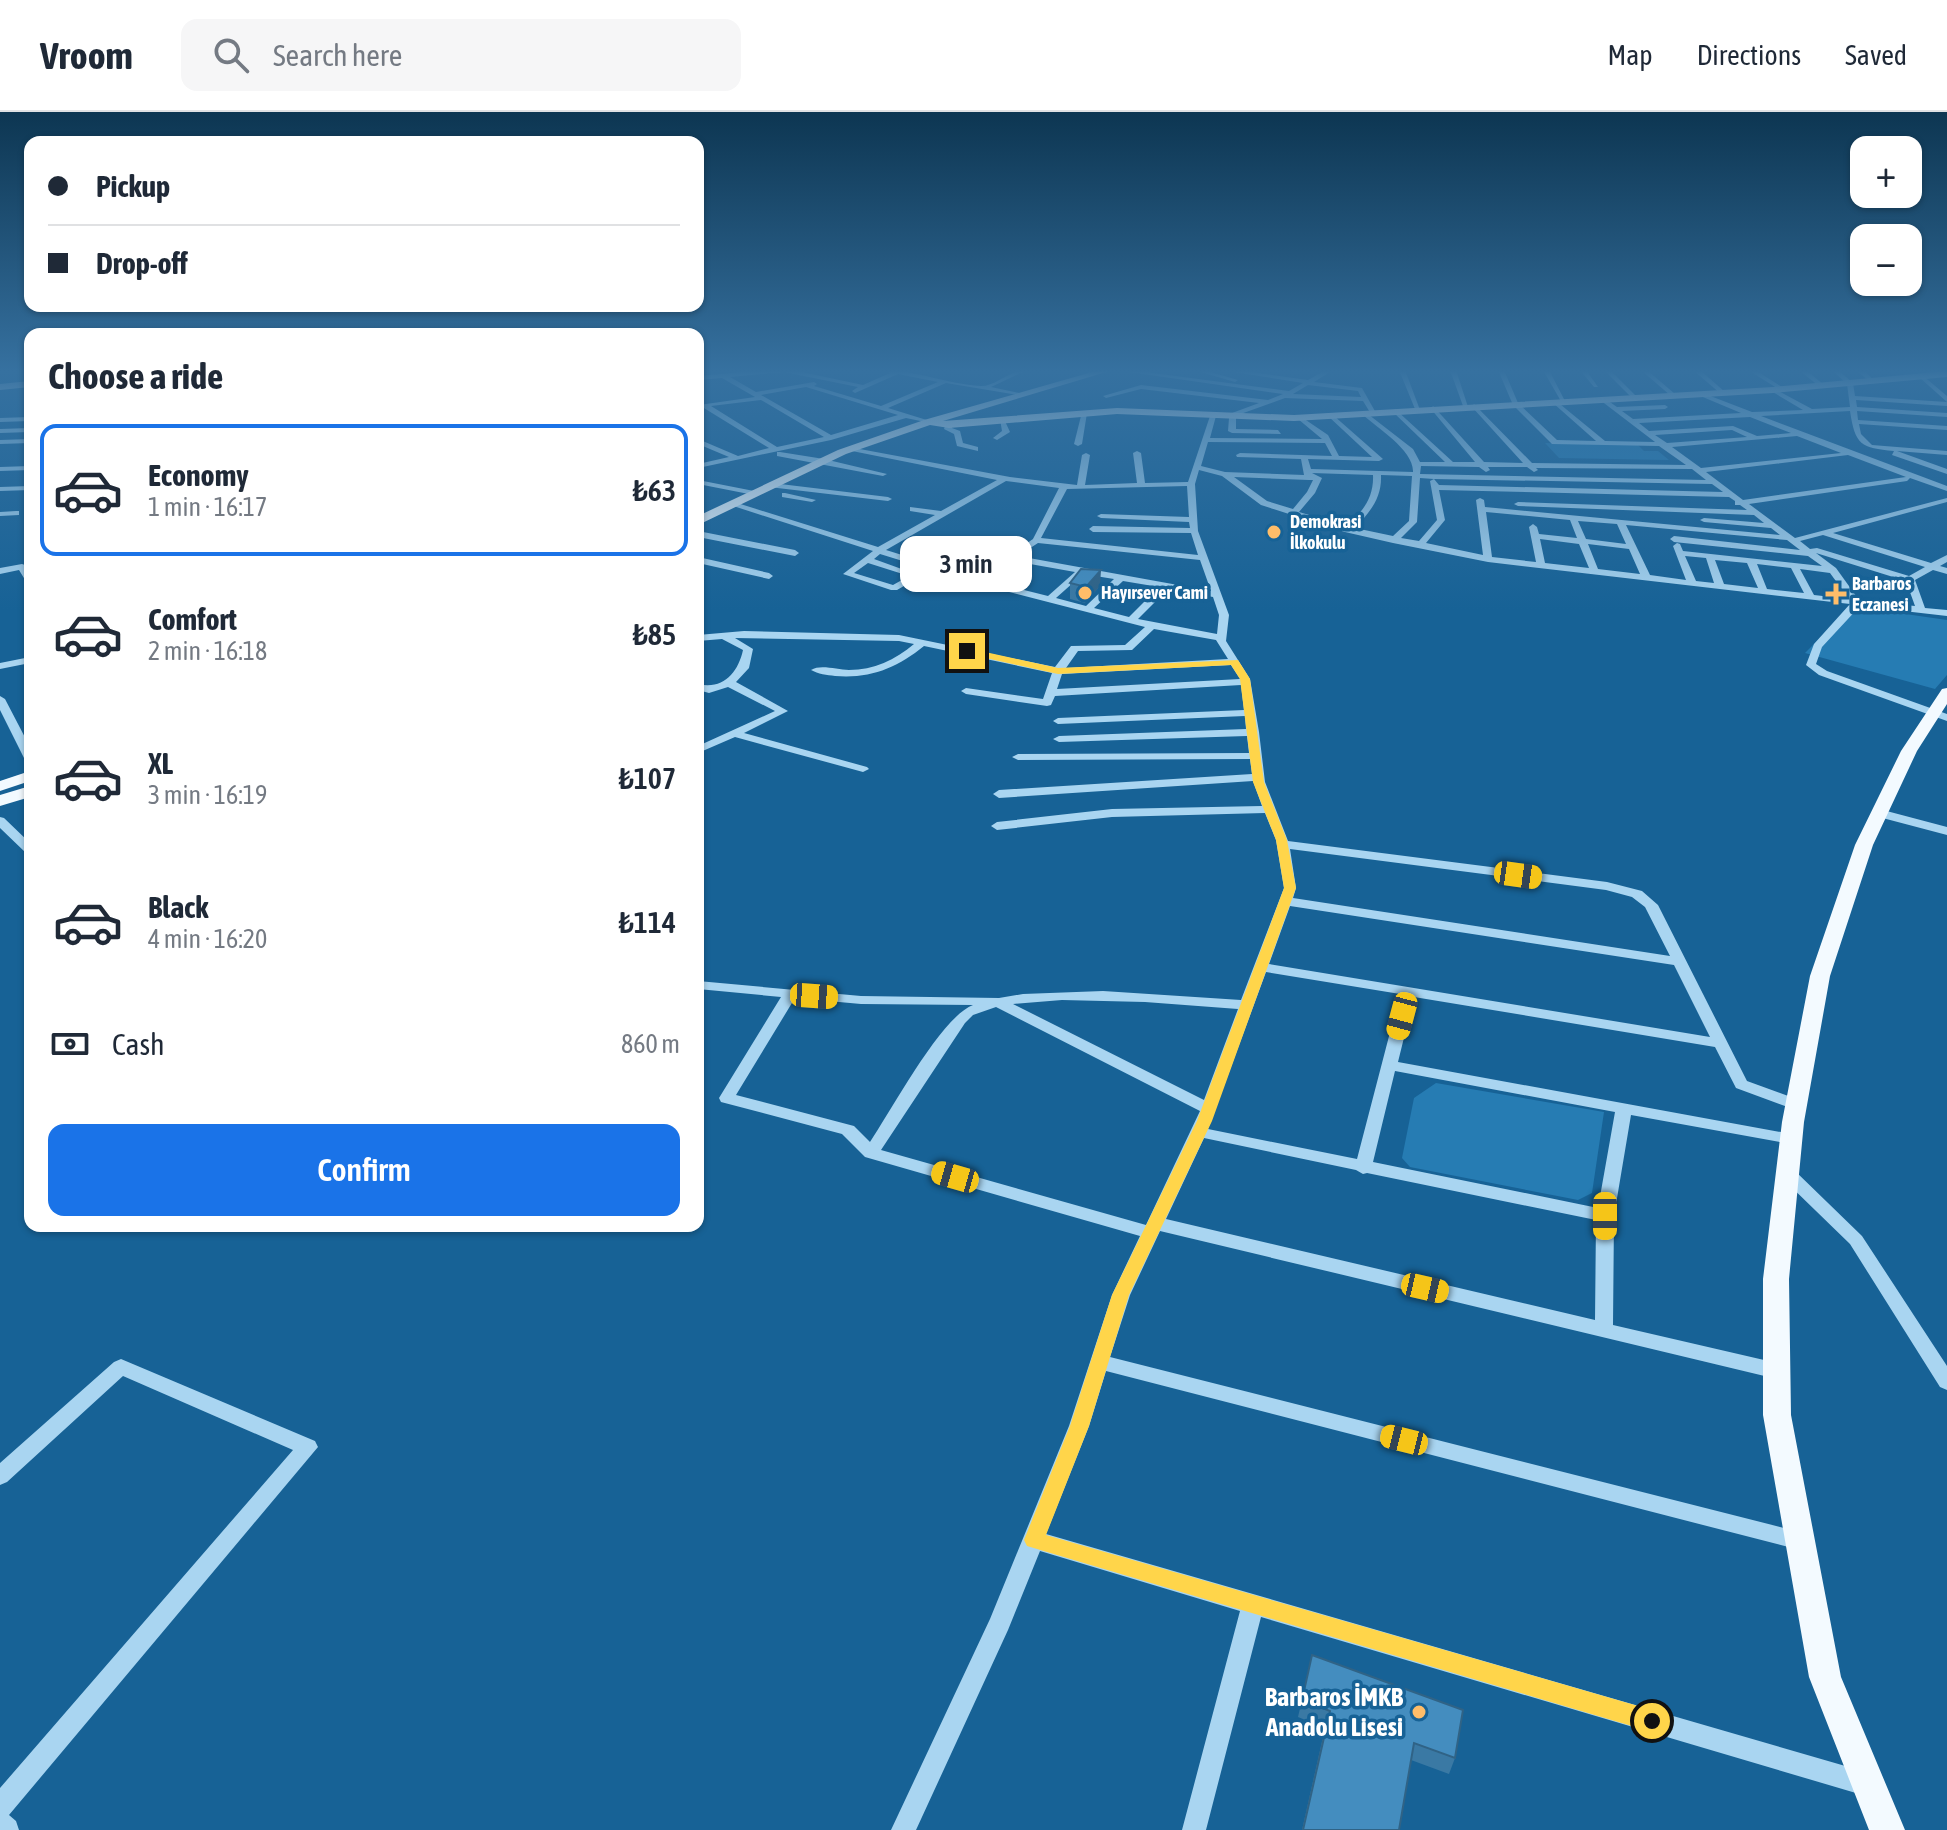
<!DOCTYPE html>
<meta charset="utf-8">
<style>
:root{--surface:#fff;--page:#f6f6f7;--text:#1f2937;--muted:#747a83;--line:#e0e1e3;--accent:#1a73e8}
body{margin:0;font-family:"Asap Condensed",sans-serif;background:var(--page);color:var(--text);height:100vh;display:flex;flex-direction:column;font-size:30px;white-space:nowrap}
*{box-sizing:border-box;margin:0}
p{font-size:26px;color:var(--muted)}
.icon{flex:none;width:44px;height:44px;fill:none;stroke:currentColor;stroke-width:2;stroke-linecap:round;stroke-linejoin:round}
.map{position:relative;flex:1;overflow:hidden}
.details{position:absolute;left:24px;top:216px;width:680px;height:904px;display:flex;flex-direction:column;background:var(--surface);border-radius:16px;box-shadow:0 2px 6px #0004}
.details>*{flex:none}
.top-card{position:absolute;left:24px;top:24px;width:680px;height:176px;border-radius:16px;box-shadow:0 2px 6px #0004;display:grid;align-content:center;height:176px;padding:0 24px;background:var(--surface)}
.controls{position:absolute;left:1850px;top:24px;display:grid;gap:16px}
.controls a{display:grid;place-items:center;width:72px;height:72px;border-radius:16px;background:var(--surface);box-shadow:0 2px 6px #0004;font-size:40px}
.end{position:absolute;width:36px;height:36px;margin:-18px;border:10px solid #ffd54a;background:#111;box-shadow:0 0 0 4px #111}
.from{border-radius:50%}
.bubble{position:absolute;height:56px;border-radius:16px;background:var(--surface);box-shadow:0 2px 6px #0004;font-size:26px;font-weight:600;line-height:56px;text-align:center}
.car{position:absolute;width:24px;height:48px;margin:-24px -12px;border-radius:10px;box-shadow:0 0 6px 2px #0007;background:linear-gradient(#f5c518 24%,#345 0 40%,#f5c518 0 76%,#345 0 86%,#f5c518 0)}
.top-card b{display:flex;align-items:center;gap:28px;height:76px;font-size:30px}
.top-card b+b{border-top:2px solid var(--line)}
.top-card i{width:20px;height:20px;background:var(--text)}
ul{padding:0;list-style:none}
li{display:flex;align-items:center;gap:24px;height:132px;margin:0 16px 12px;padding:0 8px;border:4px solid transparent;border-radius:16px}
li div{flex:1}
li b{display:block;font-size:30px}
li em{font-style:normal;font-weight:600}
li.current{border-color:var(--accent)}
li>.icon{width:72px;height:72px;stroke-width:1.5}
h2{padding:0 24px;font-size:36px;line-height:96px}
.pay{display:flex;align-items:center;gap:20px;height:88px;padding:0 24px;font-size:30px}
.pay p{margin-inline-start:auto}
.action{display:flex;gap:16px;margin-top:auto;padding:16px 24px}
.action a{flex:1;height:92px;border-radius:16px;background:var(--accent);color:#fff;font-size:32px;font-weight:600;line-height:92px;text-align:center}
header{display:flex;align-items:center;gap:48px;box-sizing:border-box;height:112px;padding:0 40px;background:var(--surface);border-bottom:2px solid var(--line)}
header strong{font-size:38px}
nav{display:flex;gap:44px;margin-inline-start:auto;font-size:28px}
.search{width:560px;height:72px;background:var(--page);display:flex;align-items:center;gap:20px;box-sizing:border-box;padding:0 28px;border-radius:16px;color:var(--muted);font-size:30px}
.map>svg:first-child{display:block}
.green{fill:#267cb3}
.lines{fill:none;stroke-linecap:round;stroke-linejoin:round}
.minor{fill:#a9d5f1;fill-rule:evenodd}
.major{fill:#f3faff;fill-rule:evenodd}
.wall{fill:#3a79a4}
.shaded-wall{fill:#306386}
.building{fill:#448dbf;stroke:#306386;stroke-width:2}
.route{fill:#ffd54a}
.poi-dot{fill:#ffbd69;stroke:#176296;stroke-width:3}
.labels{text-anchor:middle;stroke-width:7;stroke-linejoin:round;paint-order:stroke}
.far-poi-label{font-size:18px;font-weight:bold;fill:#fff;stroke:#176296;text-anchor:start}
.near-poi-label{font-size:26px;font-weight:bold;fill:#fff;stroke:#176296;text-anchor:end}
</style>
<header>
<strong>Vroom</strong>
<div class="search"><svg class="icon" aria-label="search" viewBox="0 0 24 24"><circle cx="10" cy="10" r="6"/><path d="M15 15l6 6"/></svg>Search here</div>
<nav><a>Map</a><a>Directions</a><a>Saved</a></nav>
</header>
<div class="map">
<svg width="1947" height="1718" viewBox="0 0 1947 1718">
<rect width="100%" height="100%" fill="#176296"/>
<path class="green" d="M1545,331L1638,333L1644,339H1658L1669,348L1559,346Z
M1857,495L1947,508V563L1935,577L1805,541L1846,500Z
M1436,971L1604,1000L1592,1081L1578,1088L1410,1055L1402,1046L1414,986Z"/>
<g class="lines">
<path class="minor" d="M767,258H792L863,273L890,261L881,258C915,258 947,272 981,274C996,274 1011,257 1027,258L991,275L1024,282V284L946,271L888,296L930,309V311L906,306L831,328L698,356V352L729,345L698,332V327L738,344L769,336L699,293L755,285L722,266L698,268V264ZM784,260L858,275L852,279L855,281L898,262L938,270L881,294L814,274L817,272L814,270L756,280L730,265ZM806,275L898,303L831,323L761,283ZM761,288L824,325L777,335L711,294Z
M1115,258H1130L1289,279L1303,271L1234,260L1237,258L1308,268L1326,258H1333L1314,270L1362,276L1376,301L1371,302L1363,289L1285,286L1235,304L1236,306V317L1278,318L1281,322L1232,321L1228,319L1229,306H1224V304L1259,291L1141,277L1106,286L1103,284L1141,273L1268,288L1283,282ZM1308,273L1358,279L1361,285L1293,282Z
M1194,258H1203L1238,268L1235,270Z
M1399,258H1405L1420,298L1415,297Z
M1450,258H1456L1468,295L1463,294Z
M1498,258H1504L1518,291L1557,328L1596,329L1553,291L1555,288L1605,329L1655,330L1600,288V286H1604L1617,295L1665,293L1668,295L1665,297L1622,299L1633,307L1741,301L1698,283L1700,280L1752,300L1803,298L1771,279L1773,276L1812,297L1850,295L1847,272L1832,258H1838L1853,271L1855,284L1947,290L1919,265L1921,262L1947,284V294L1856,288L1857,295L1947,301V305L1857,299L1858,308L1947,314V318L1859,312L1861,322L1872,333L1947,339V343L1897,339L1947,357V362L1892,343L1894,339C1861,336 1855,333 1850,299L1761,304L1947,374V379L1910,366L1907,369L1749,392L1795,426L1947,386V390L1833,421L1931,451L1947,443V450L1940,454L1947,456V462L1933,458L1915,468L1925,496L1947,498V504L1860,494L1822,535L1816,552L1827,559L1947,602V609L1819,563L1806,553L1814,532L1850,492L1488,450L1393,431L1345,420L1261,393L1222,364L1199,358L1195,372L1198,419L1229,503L1226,529L1250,567L1259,620L1265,670L1288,729L1607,770L1642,779L1658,793L1747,969L1802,989L1804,993L1802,997L1796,998L1736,976L1715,935L1414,885L1398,950L1797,1023L1799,1027L1797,1031L1791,1032L1631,1003L1614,1104L1613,1213L1777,1251L1784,1254L1787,1259L1784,1264L1777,1267L1160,1119L1130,1183L1110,1245L1800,1420L1808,1422L1811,1429L1808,1436L1800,1438L1106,1259L1089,1314L1046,1422L1866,1660L1875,1663L1878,1672L1875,1681L1866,1684L1261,1505L1206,1718H1182L1240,1499L1040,1439L1008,1518L916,1718H891L990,1507L1069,1314L1112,1183L1140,1124L865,1045L842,1022L721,990L719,986L781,885L698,877V869L861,884L999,886L1023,882L1103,879L1241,888L1284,776L1276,728L1265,701L1112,705L997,718L991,714L997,710L1112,697L1262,694L1253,669L999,686L993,682L999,678L1252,662L1250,647L1018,648L1012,645L1018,642L1249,641L1247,624L1059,630L1053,627L1059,624L1246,617L1245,604L1058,612L1053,609L1058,606L1244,598L1241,573L1055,584L1051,593L1047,594L966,582L961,579L966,576L1043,587L1052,561L924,534C897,556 870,567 835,564C827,563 818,562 811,558C821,552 837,558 849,558C874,558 895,548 914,532L899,529L735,526L753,537L749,556L736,570L788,599L744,621L867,655L869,657L863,660L735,625L698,641V634L775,599L728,575L709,581L698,578V572C723,578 738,561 743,538L722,527L698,529V523L744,519L899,523L1055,555L1071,534L1125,533L1145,515L974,471L880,442L874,447L921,464L897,478H891L843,462L873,439L727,392L734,390L878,435L935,403L910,399V395L941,399L997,368L852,339L848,337L849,335L1010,365L1077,373L1082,343L1086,341L1090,343L1085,373L1137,371L1133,341L1137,339L1141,341L1145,371L1188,370L1210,304L1213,302L1216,304L1210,326L1322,327L1298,307L1300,304L1328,323L1339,344L1372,345L1328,304L1333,303L1383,347L1379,349L1308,347L1311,357L1413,360C1414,338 1377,316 1362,302L1364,299L1413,337L1420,350H1445L1393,300L1395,297L1453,350H1475L1431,297L1433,294L1484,350L1523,351L1472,295L1474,292L1532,351L1686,353L1659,334L1552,332L1513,293ZM1750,305L1791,321L1757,324L1733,314L1649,319L1639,311ZM1732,318L1747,325L1667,331L1655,323ZM1797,324L1841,341L1701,356L1672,335ZM1208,330L1325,331L1332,344L1240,341L1236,343L1237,345L1301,347L1304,363L1225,360L1201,354ZM1848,343L1906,365L1743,388L1706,360ZM1421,354L1479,355L1486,360L1490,358L1488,355H1527L1534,360L1538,358L1536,356L1692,357L1706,368L1420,362ZM1312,361L1373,363C1374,386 1363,399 1347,414L1299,400L1315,381L1322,366ZM1381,363L1412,364L1409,409L1393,424L1355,416C1370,400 1382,386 1381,363ZM1234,365L1309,368H1313L1307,380L1293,397L1267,389ZM1420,366L1434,367L1430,369L1437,408L1419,429L1401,426L1417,410ZM1434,367L1712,372L1723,380L1439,373ZM1006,369L1059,376L1033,427L976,466L886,438ZM1187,374L1189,405L1101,402L1097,404L1101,406L1189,410L1190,416L1093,414L1089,417L1093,420L1191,421L1198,443L1041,426L1067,377ZM1439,378L1729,385L1735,389V393H1740L1747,398L1518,390L1514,392L1518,394L1754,403L1764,411L1704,406L1700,408L1704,410L1771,416L1780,423L1485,395L1484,388L1480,386L1476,388L1483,443L1426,431L1445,408ZM1486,400L1570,408L1577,426L1539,422L1537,415L1533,412L1529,415L1536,450L1492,445ZM1578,409L1617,412L1626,432L1586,427ZM1626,413L1787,428L1800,438L1674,424L1670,427L1674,430L1808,444L1822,454L1683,439L1680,432L1677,431L1673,434L1686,468L1650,463ZM1823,423L1925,455L1909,464L1817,436L1810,437L1800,429ZM1540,427L1579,432L1589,456L1545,451ZM1038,431L1200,448L1211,479L1018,444ZM1588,432L1629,437L1640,462L1598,457ZM1816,441L1906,469L1915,494L1859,488L1836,456ZM1685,444L1706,446L1714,471L1696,469ZM1012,448L1013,449L1075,460L1048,484L984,468ZM1715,448L1747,451L1758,476L1724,472ZM868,451L909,464L893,473L854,461ZM1757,452L1791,456L1804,481L1767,477ZM1800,457L1830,461L1849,487L1814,483ZM1083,462L1114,467L1086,494L1056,486ZM1123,469L1159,475L1129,505L1094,496ZM1168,477L1213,485L1219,503L1217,522L1138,507ZM1154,517L1216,528L1228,547L1066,556L1078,539L1132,538ZM1231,553L1240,567L1057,577L1062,562ZM1290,737L1606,778L1632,785L1645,795L1670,844L1293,786L1296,776ZM1290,794L1674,853L1710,925L1269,852ZM1266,860L1400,882L1357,1047L1208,1017ZM795,886L861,892L973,893C941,905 891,999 870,1030L854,1014L736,983ZM1062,888L1145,890L1238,897L1204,988L1013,892ZM996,895L1200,999L1146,1113L881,1038L965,911L973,903ZM1395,959L1615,1000L1598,1096L1373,1050ZM1204,1026L1356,1058L1363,1062L1367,1061L1596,1108L1595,1208L1166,1107Z
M1543,258H1549L1566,291H1562Z
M1580,258H1586L1598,275H1594Z
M1604,258H1610L1636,284V286H1632Z
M1641,258H1647L1675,282V284H1671Z
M1693,258H1700L1725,280V282H1721Z
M1748,258H1755L1785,277L1780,278Z
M1799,258H1806L1825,274L1820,275Z
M1856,258H1863L1875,269L1870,270Z
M1082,300L1087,301L1082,332L1078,334L1074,332Z
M30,305V309L0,310V306Z
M1000,307H1004L1010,320L997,328L993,326L1002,319Z
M946,311H952V316L960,319L963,331L978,335V339L957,334L954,322L944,317Z
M30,316V320L0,321V317Z
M30,327V331L0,332V328Z
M780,340L824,347L887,362L883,364L777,344V340Z
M30,354V358L0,359V355Z
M698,368L754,379L758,381L754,383L698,372Z
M772,371L888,385L892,387L888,389L769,375L768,373Z
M30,374V378L0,379V375Z
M785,381L816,388L812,390L782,385V381Z
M16,399H19V403L0,404V400Z
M698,419L795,438L799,441L795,444L698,425Z
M698,445L769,461L773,464L769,467L698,451Z
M22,452L25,453L30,461V472L27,471L19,458L0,462V456Z
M30,545V551L0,557V551Z
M0,584L5,587L30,635V649L24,646L0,598Z
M1879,697L1947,715V723L1875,704L1873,701L1875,698Z
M0,705L4,706L30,731V742L26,741L0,716Z
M1787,1055L1793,1057L1862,1124L1947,1254V1278L1940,1275L1850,1132L1781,1065L1779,1061L1781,1057Z
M121,1247L315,1329L318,1335L9,1703L16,1709L19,1718H0V1676L293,1338L123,1264L7,1370L0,1373V1351L114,1250Z"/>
<path class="major" d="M1099,258H1113L943,309L1117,296L1294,303L1773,275L1947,259V265L1773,281L1294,309L1117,302L949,316L930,313L846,342L698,413V404L838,338L924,308Z
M30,269V275L0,278V272Z
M1947,576V592L1917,639L1873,733L1830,864L1804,1010L1789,1167L1791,1303L1841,1565L1905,1718H1869L1809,1565L1763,1303V1167L1782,1010L1810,864L1855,733L1901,639L1942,577Z
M30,659V669L0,679V669Z
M30,674V685L0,694V683Z"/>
</g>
<path class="wall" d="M1070,471L1100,474L1085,491L1070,487Z
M1312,1543L1455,1646L1449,1662L1411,1648L1399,1718H1302L1325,1616L1298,1605Z"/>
<path class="shaded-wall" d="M1101,458L1100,474L1085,491L1086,475Z"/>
<path class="building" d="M1081,457L1101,458L1086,475L1070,471Z
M1312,1543L1463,1598L1455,1646L1414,1631L1399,1718H1303L1330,1599L1302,1588Z"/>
<linearGradient id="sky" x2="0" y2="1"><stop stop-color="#0d3652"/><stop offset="0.52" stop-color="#3671a0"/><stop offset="1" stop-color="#3671a0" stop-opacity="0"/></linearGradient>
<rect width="1947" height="498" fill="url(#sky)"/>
<path class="route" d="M967,536L1058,556L1238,548L1250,567L1264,670L1287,728L1296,776L1212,1009L1129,1183L1089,1314L1046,1423L1652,1598L1659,1602L1663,1609L1659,1617L1652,1620L1027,1434L1024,1428L1070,1314L1112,1183L1197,1009L1284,776L1276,728L1253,670L1240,567L1231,553L1058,562L963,541Z"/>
<g class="poi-dot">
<circle cx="1274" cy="420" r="8"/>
<circle cx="1085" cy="481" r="8"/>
<path d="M1832 470h8v8h8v8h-8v8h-8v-8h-8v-8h8z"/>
<circle cx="1419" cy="1600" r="8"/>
</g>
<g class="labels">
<g class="far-poi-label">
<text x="1290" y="416">Demokrasi<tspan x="1290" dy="21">İlkokulu</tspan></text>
<text x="1852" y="478">Barbaros<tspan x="1852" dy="21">Eczanesi</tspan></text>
<text x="1101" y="487">Hayırsever Cami</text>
</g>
<g class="near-poi-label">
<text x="1403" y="1594">Barbaros İMKB<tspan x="1403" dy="30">Anadolu Lisesi</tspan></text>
</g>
</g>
</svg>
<div class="controls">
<a>+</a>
<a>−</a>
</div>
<i class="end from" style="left:1652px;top:1609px"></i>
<i class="end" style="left:967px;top:539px"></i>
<div class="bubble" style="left:900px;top:424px;width:132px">3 min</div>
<i class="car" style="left:1518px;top:763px;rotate:98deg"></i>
<i class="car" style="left:814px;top:884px;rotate:94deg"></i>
<i class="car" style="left:1402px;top:904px;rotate:195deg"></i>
<i class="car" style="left:955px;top:1065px;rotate:286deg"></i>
<i class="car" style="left:1605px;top:1104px;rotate:180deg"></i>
<i class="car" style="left:1425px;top:1176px;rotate:103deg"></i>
<i class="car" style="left:1404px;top:1328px;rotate:284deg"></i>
<div class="top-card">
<b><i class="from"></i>Pickup</b>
<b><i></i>Drop-off</b>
</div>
<section class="details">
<h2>Choose a ride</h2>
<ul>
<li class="current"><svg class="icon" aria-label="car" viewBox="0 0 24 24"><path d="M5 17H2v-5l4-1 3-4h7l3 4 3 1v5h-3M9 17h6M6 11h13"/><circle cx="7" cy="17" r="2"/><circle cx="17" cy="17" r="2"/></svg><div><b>Economy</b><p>1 min · 16:17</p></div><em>₺63</em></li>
<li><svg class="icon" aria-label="car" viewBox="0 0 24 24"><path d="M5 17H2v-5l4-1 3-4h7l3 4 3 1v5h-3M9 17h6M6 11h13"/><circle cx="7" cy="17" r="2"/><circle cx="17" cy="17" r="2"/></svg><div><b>Comfort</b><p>2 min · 16:18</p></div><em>₺85</em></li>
<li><svg class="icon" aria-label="car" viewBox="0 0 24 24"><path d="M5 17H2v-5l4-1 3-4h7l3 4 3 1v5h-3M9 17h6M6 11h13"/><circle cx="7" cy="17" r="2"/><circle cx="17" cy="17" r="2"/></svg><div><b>XL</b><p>3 min · 16:19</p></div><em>₺107</em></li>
<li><svg class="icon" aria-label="car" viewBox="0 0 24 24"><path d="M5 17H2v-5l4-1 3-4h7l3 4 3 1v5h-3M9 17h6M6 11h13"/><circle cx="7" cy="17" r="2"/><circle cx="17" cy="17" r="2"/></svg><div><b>Black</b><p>4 min · 16:20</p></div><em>₺114</em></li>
</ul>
<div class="pay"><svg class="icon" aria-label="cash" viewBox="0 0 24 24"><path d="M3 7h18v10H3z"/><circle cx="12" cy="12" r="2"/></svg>Cash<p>860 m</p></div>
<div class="action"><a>Confirm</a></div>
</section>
</div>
